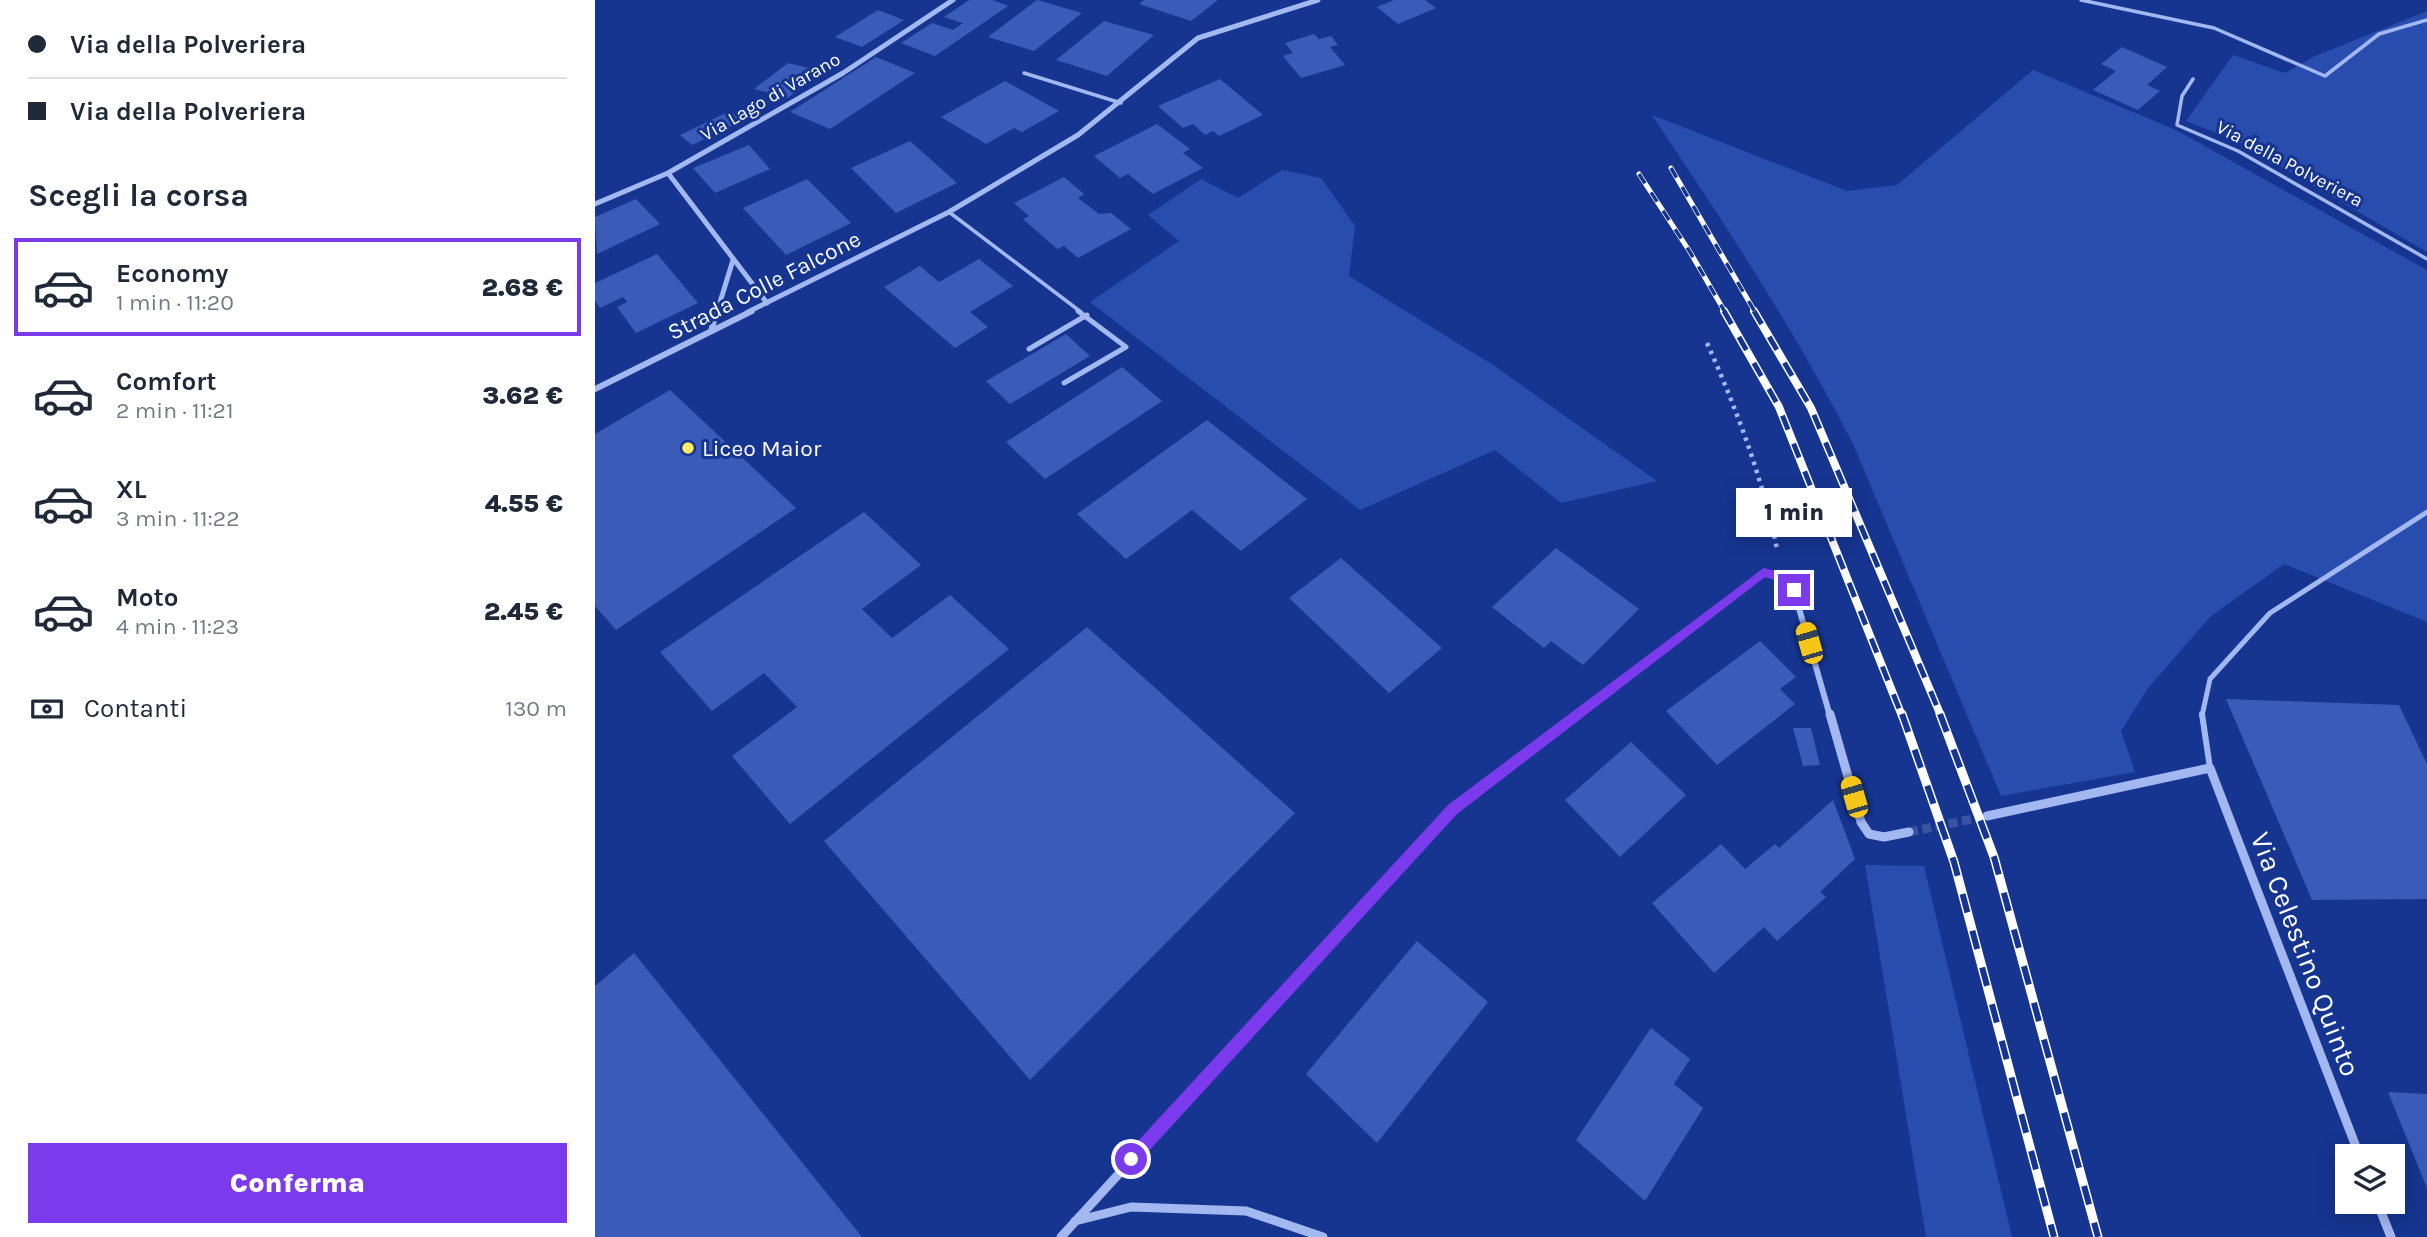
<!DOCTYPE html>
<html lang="it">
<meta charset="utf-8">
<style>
:root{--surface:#fff;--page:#f6f6f7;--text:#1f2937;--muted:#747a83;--line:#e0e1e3;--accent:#7c3aed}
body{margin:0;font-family:Karla,sans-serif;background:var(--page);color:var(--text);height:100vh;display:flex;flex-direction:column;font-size:26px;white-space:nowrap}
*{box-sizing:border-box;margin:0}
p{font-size:23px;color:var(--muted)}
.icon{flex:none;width:38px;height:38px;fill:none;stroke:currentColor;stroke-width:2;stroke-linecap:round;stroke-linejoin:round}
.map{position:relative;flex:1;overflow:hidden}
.panel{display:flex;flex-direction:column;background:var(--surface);width:595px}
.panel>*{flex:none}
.top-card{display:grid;align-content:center;height:154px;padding:0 28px;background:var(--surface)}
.controls{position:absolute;left:1740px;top:1144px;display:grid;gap:14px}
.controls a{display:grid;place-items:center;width:70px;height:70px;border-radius:0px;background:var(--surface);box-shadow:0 4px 18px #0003;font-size:35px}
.end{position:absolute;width:32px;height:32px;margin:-16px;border:9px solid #7c3aed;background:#fff;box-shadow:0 0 0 4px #fff}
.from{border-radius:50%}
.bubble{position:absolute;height:49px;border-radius:0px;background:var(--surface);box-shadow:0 4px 18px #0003;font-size:23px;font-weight:800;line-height:49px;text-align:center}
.car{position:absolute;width:21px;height:42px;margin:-21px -10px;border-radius:9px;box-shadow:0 0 5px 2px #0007;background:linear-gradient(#f5c518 24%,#345 0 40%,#f5c518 0 76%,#345 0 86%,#f5c518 0)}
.top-card b{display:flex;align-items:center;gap:24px;height:66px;font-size:26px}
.top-card b+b{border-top:2px solid var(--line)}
.top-card i{width:18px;height:18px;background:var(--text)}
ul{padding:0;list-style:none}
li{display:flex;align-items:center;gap:21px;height:98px;margin:0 14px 10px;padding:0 14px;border:4px solid transparent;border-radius:0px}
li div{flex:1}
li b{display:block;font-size:26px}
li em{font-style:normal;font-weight:800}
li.current{border-color:var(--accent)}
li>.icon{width:63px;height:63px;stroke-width:1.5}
h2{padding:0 28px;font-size:32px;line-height:84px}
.pay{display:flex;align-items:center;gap:18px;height:77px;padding:0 28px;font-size:26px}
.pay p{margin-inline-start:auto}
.primary-button{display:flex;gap:14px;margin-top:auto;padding:14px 28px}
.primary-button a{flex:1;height:80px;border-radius:0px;background:var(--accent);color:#fff;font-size:28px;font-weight:800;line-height:80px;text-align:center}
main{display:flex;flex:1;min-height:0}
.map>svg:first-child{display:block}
.green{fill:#284daf}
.building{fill:#3a5bb7}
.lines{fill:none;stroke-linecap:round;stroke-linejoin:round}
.minor-tunnel{stroke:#3953a1;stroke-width:9;stroke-dasharray:9 4.5;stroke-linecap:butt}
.path{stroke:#a3b8f0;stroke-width:4.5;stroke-dasharray:3.5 5;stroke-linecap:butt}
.service-far2{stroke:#a3b8f0;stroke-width:3.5}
.service-far1{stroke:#a3b8f0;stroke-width:5}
.service{stroke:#a3b8f0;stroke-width:6}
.minor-far2{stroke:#a3b8f0;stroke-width:5}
.minor-far1{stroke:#a3b8f0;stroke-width:6}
.minor{stroke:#a3b8f0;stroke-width:9}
.rail-far2-casing{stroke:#fff;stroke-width:5}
.rail-far1-casing{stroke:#fff;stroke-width:8}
.rail-casing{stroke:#fff;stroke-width:9}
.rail-far2{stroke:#163590;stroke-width:3.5;stroke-dasharray:11;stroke-linecap:butt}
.rail-far1{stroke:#163590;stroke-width:5;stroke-dasharray:15;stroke-linecap:butt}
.rail{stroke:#163590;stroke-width:6;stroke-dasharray:19;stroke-linecap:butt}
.route{fill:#7c3aed}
.poi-dot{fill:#ffee62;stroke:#163590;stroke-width:2.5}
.labels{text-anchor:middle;stroke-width:6;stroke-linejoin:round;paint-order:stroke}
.far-street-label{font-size:19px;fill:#fff;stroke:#163590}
.street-label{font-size:23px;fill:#fff;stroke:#163590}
.poi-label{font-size:23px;fill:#fff;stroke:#163590;text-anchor:start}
.near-street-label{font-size:28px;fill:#fff;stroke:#163590}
</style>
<main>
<section class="panel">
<div class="top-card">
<b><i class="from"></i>Via della Polveriera</b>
<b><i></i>Via della Polveriera</b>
</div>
<h2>Scegli la corsa</h2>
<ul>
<li class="current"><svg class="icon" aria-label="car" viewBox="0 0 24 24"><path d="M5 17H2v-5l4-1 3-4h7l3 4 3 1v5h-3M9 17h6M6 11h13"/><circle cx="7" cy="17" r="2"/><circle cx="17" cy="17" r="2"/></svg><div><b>Economy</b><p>1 min · 11:20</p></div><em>2.68 €</em></li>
<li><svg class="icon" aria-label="car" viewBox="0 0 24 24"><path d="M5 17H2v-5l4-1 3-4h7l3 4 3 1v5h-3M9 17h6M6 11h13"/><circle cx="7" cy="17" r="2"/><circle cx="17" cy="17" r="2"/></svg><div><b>Comfort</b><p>2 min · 11:21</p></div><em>3.62 €</em></li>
<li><svg class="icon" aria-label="car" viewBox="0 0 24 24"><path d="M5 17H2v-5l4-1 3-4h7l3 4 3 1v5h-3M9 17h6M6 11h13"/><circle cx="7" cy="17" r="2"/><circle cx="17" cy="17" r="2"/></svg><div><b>XL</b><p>3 min · 11:22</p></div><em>4.55 €</em></li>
<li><svg class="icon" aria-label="car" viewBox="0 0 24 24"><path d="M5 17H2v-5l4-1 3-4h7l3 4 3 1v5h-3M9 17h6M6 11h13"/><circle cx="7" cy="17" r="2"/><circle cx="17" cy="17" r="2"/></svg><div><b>Moto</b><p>4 min · 11:23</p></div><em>2.45 €</em></li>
</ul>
<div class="pay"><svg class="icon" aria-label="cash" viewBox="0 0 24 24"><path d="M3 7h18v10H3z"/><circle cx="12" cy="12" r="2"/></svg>Contanti<p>130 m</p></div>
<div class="primary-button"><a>Conferma</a></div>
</section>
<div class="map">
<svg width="1832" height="1237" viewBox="0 0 1832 1237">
<rect width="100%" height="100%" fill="#163590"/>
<path class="green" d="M1832,11V252L1642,141L1591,121L1638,55L1690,73L1718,57Z
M1438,70L1581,130L1832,270V622L1689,564L1616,616L1554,687L1526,731L1540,772L1406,796L1259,446C1200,330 1129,223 1057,115L1252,191L1302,185Z
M687,170L726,178L760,226L754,276L898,365L1062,481L966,503L900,450L765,510L495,302L584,241L553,215L606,179L643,198Z
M1270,865L1329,866L1417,1237H1331Z"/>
<path class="building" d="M374,0H397L413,6L340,56L306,43L337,23L358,30L368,23L349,17Z
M442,0L487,13L439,51L393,37Z
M549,0H623L596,21L544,4Z
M799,0H830L841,8L803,24L782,7Z
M283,10L309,20L267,47L240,37Z
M509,21L559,35L512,76L461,60Z
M719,34L724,39L736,36L743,45L735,47L750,65L706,78L688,56L698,53L690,43Z
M1527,47L1572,67L1552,85L1565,91L1543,110L1498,90L1521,71L1506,64Z
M281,57L320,73L235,129L195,112Z
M193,63L226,71L193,98L159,89Z
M625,79L668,115L624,136L618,131L610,135L598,124L588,128L563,106Z
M410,81L464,111L427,132L419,128L391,144L346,117Z
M135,111L147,121L97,145L85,135Z
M562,124L595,149L588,153L608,168L558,194L533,174L525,178L499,156Z
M315,141L362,183L301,213L256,168Z
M154,145L175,169L120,193L98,168Z
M469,177L489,194L483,198L504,214L516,213L536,229L483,258L469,246L462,249L428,219L434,216L419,203Z
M212,179L256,223L191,255L148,208Z
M41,199L65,224L2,254L0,217Z
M62,254L103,303L41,333L22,307L32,302L28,297L5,308L0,301V283Z
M384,259L418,286L375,312L393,327L360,348L289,287L325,266L344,282Z
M471,334L495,356L415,404L391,381Z
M527,367L567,401L450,479L411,442Z
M75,390L201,508L21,630L0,606V434Z
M612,420L712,499L646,551L597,510L531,559L482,514Z
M269,512L326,565L267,609L297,638L355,595L414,649L195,824L137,756L202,707L169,673L117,711L65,652Z
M961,548L1044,609L988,665L956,641L949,648L897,607Z
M746,558L847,648L794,693L694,598Z
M492,627L700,813L435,1080L229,841Z
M1165,641L1201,677L1185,689L1200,704L1122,765L1071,711Z
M1631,699L1804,705L1832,764V899L1717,900Z
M1198,728H1216L1225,765L1208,766Z
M1036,742L1091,795L1025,857L970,800Z
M1238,800L1260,859L1225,892L1231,897L1182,941L1169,927L1119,973L1057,903L1126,844L1150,869L1180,844L1184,848Z
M822,941L893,1002L782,1143L711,1074Z
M39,953L267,1237H0V986Z
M1056,1028L1095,1059L1079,1084L1108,1108L1050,1201L981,1140Z
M1793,1092L1832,1094V1188Z"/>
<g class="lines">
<path class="minor-tunnel" d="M1314,832L1392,816"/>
<path class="path" d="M1112,343C1142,410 1167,477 1182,549"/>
<path class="service-far2" d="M1486,0L1619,28L1730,76L1784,34L1832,20
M429,73L526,103
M1598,79L1587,96L1582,125L1643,151L1832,259
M354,212L486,312"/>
<path class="service-far1" d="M434,349L492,315
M469,383L531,347L483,311
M1607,716L1615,679L1675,613L1832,512"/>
<path class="service" d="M1607,714L1615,768"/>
<path class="minor-far2" d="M73,173L172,303
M0,204L73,173L248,73L358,0
M122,312L138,260
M153,312L354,212L483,135L603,38L723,0"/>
<path class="minor-far1" d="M116,331L122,311
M0,389L157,311
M981,716L1169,572L1187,578L1199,591L1235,716"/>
<path class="minor" d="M1235,714L1266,822L1274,834L1289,837L1314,832
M1392,816L1615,768L1765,1157
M1782,1202L1796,1237
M480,1221L536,1207L651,1211L728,1237
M466,1237L857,810L983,714"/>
<g class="rail-far2-casing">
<path id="rail-far2" d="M1076,168L1160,312
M1044,174L1095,252L1130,312"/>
</g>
<g class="rail-far1-casing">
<path id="rail-far1" d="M1129,311L1184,407L1307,716
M1159,311L1216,408L1346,716"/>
</g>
<g class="rail-casing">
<path id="rail" d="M1307,714L1359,862L1459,1237
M1345,714L1399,857L1503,1237"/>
</g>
<use href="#rail-far2" class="rail-far2"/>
<use href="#rail-far1" class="rail-far1"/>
<use href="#rail" class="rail"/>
</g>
<path class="route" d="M1169,568L1191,574L1203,587V594H1195L1183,581L1170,577L862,814L541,1165L536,1167L531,1165L529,1159L531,1154L853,805Z"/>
<circle class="poi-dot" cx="93" cy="448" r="7"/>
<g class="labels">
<g class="far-street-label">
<text transform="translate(175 96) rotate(-30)" y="7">Via Lago di Varano</text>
<text transform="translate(1695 163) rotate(28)" y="7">Via della Polveriera</text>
</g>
<g class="street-label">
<text transform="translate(169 285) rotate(-27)" y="8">Strada Colle Falcone</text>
</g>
<g class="poi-label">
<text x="107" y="456">Liceo Maior</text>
</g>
<g class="near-street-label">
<text transform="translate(1711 954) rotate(69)" y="10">Via Celestino Quinto</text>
</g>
</g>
</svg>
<div class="controls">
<a><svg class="icon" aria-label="layers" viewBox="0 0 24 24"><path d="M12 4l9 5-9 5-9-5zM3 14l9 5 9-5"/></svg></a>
</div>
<i class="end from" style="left:536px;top:1159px"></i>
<i class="end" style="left:1199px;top:590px"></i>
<div class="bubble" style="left:1141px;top:488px;width:116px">1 min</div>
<i class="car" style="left:1214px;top:643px;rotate:344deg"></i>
<i class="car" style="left:1259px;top:797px;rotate:344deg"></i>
</div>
</main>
